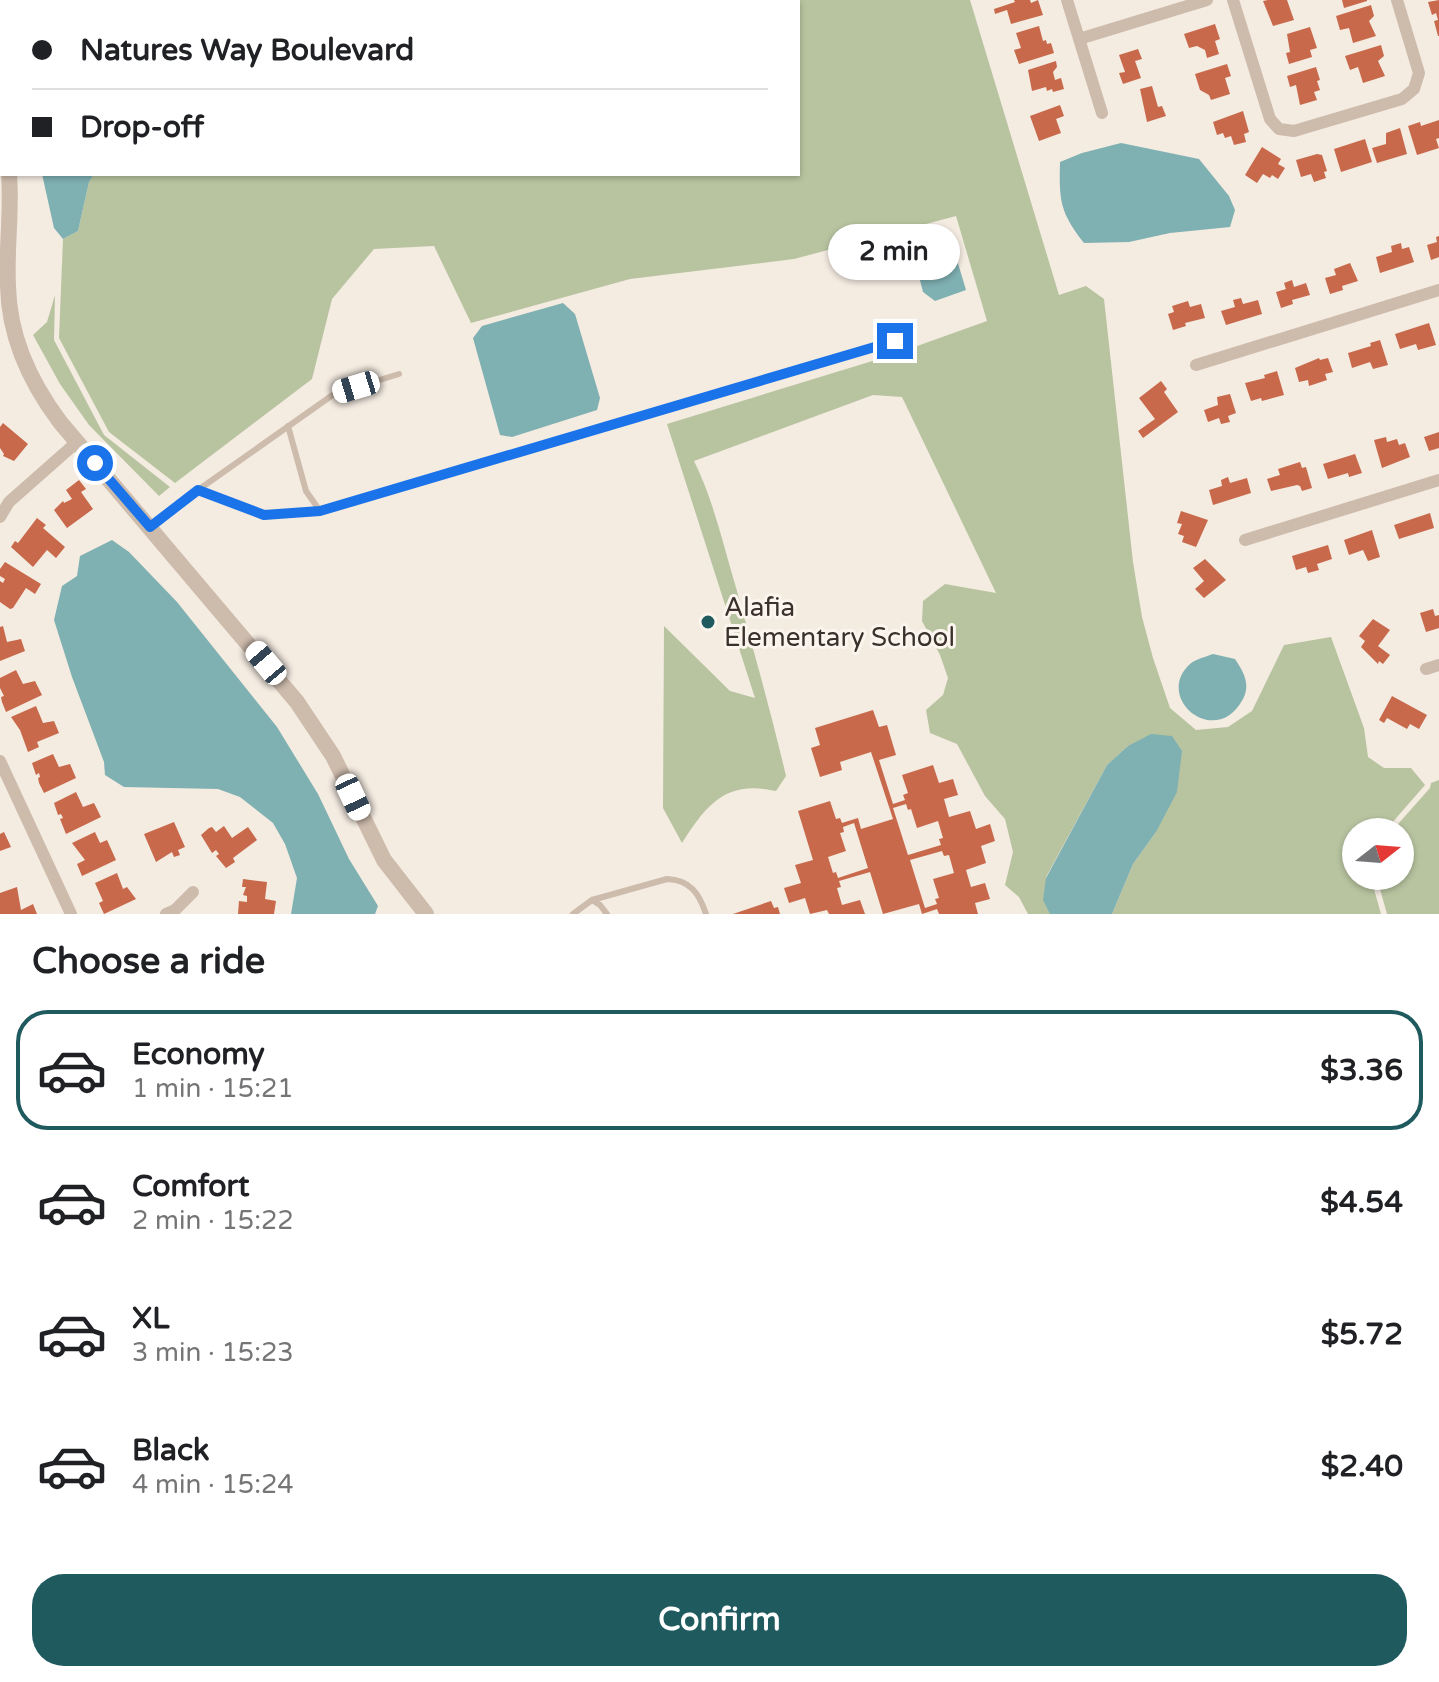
<!DOCTYPE html>
<meta charset="utf-8">
<style>
:root{--surface:#fff;--page:#f6f6f6;--text:#202124;--muted:#757577;--line:#e0e0e0;--accent:#1f5a5e}
body{margin:0;font-family:"Varela Round",sans-serif;background:var(--page);color:var(--text);height:100vh;display:flex;flex-direction:column;font-size:30px;white-space:nowrap}
*{box-sizing:border-box;margin:0}
p{font-size:26px;color:var(--muted)}
.icon{flex:none;width:44px;height:44px;fill:none;stroke:currentColor;stroke-width:2;stroke-linecap:round;stroke-linejoin:round}
.map{position:relative;height:914px;overflow:hidden}
.sheet{display:flex;flex-direction:column;background:var(--surface);flex:1}
.sheet>*{flex:none}
.banner{position:absolute;left:0px;top:0px;width:800px;height:176px;box-shadow:0 2px 6px #0004;display:grid;align-content:center;height:176px;padding:0 32px;background:var(--surface)}
.needle{width:52px;rotate:73deg}
.buttons{position:absolute;left:1342px;top:818px;display:grid;gap:16px}
.buttons a{display:grid;place-items:center;width:72px;height:72px;border-radius:50%;background:var(--surface);box-shadow:0 2px 6px #0004;font-size:40px}
.end{position:absolute;width:36px;height:36px;margin:-18px;border:10px solid #1a73e8;background:#fff;box-shadow:0 0 0 4px #fff}
.from{border-radius:50%}
.bubble{position:absolute;height:56px;border-radius:28px;background:var(--surface);box-shadow:0 2px 6px #0004;font-size:26px;font-weight:700;line-height:56px;text-align:center}
.car{position:absolute;width:24px;height:48px;margin:-24px -12px;border-radius:10px;box-shadow:0 0 6px 2px #0007;background:linear-gradient(#fff 24%,#345 0 40%,#fff 0 76%,#345 0 86%,#fff 0)}
.banner b{display:flex;align-items:center;gap:28px;height:76px;font-size:30px}
.banner b+b{border-top:2px solid var(--line)}
.banner i{width:20px;height:20px;background:var(--text)}
ul{padding:0;list-style:none}
li{display:flex;align-items:center;gap:24px;height:120px;margin:0 16px 12px;padding:0 16px;border:4px solid transparent;border-radius:32px}
li div{flex:1}
li b{display:block;font-size:30px}
li em{font-style:normal;font-weight:700}
li.active{border-color:var(--accent)}
li>.icon{width:72px;height:72px;stroke-width:1.5}
h2{padding:0 32px;font-size:36px;line-height:96px}
.button{display:flex;gap:16px;margin-top:auto;padding:16px 32px}
.button a{flex:1;height:92px;border-radius:32px;background:var(--accent);color:#fff;font-size:32px;font-weight:700;line-height:92px;text-align:center}
.map>svg:first-child{display:block}
.green{fill:#b8c4a0}
.water{fill:#7fb0b2}
.building{fill:#c8694b;fill-rule:evenodd}
.lines{fill:none;stroke-linecap:round;stroke-linejoin:round}
.service{stroke:#cdbbac;stroke-width:6}
.minor{stroke:#cdbbac;stroke-width:12}
.tertiary{stroke:#cdbbac;stroke-width:16}
.route{stroke:#1a73e8;stroke-width:10}
.poi-dot{fill:#1f5a5e;stroke:#fbf5ee;stroke-width:3}
.labels{text-anchor:middle;stroke-width:6;stroke-linejoin:round;paint-order:stroke}
.poi-label{font-size:26px;fill:#3b302b;stroke:#fbf5ee;text-anchor:start}
</style>
<div class="map">
<svg width="1439" height="914" viewBox="0 0 1439 914">
<rect width="100%" height="100%" fill="#f4ebe1"/>
<path class="green" d="M82,0H970L1059,295L1086,286L1104,299L1133,562L1142,617L1153,658L1170,708L1196,730L1228,727L1252,711L1284,645L1331,637L1364,728L1368,757L1384,768H1411L1425,785L1384,832H1356V876H1373L1372,882L1381,914H1112L1133,864L1156,832L1128,746L1107,765L1046,877L1051,914H1028L1019,897L1005,885L1013,852L1005,819L985,796L957,744L930,733L926,710L943,695L948,678L940,655L922,621L923,601L945,584L996,593L902,397L873,395L694,461C713,499 723,544 735,584C753,648 771,712 786,776L776,791C726,780 707,804 682,843L663,808L664,626L730,691L755,698L667,424L892,355L987,321L956,216L794,259L630,279L471,323L434,246L374,249L332,299L312,379L175,483L109,432L59,338L63,239L78,231L89,182L94,174H798V2Z
M55,295L54,340L104,435L170,487L159,496L89,425L60,384L33,335L47,322Z
M1439,780V914H1387L1378,882L1379,876H1400V832H1391L1430,788L1431,783Z"/>
<path class="water" d="M1121,143L1199,159L1229,196L1235,210L1230,227L1170,233L1129,242L1084,243C1060,212 1059,201 1060,162L1082,153Z
M42,174H94L89,182L78,231L63,239L54,228Z
M938,234L951,240L966,290L935,301L923,292L912,249L915,241Z
M563,303L575,314L600,398L597,410L512,437L500,435L473,338L482,326Z
M112,540L129,552L177,602L277,727L318,794L349,859L378,906L375,914H291L297,878L285,844L273,823L240,797L218,789L124,787L105,775L104,762L72,677L54,620L62,586L77,576L80,556Z
M1213,654L1235,659C1243,671 1251,684 1243,699C1216,750 1153,698 1190,664C1196,659 1205,657 1213,654Z
M1151,734L1172,736L1182,751L1177,792L1156,832L1133,864L1112,914H1050L1043,900L1046,878L1107,765L1128,746Z"/>
<path class="building" d="M1014,0H1030L1031,3L1038,0L1043,15L1011,24L1007,10L995,14L994,9L1015,2Z
M1268,0H1287L1294,20L1273,26L1263,1Z
M1342,0H1367V1L1344,8Z
M1439,0V36H1438L1434,21L1438,20L1436,13L1432,15L1428,2Z
M1371,5L1374,16L1369,21L1376,36L1353,43L1349,28L1340,30L1336,16Z
M1215,24L1220,39L1215,41L1219,54L1207,58L1205,50L1197,46L1189,48L1184,34Z
M1039,26L1043,41L1046,40L1047,44L1051,43L1054,53L1019,64L1014,50L1021,48L1016,33Z
M1310,27L1317,48L1310,50L1312,57L1289,64L1286,53L1290,52L1287,34Z
M1381,45L1384,56L1378,61L1385,76L1363,83L1358,67L1350,70L1345,56Z
M1138,49L1142,59L1135,61L1141,78L1123,84L1119,73L1125,72L1119,55Z
M1056,61L1057,67L1053,72L1055,80L1061,78L1064,89L1053,92L1052,89L1047,91L1046,87L1032,91L1028,70Z
M1227,64L1231,76L1225,78L1230,94L1211,100L1209,95L1200,90L1195,74Z
M1316,67L1320,80L1317,81L1320,90L1314,92L1317,100L1300,105L1296,85L1290,87L1287,76Z
M1152,86L1158,107L1162,106L1166,116L1147,122L1140,89Z
M1060,105L1064,116L1056,119L1061,133L1039,141L1030,116Z
M1243,111L1249,132L1244,134L1246,142L1234,145L1231,136L1225,138L1223,133L1217,135L1213,122Z
M1439,120V138L1436,139L1439,148L1417,155L1408,126L1420,122L1421,126Z
M1400,128L1407,154L1377,163L1372,148L1386,144V133Z
M1365,139L1372,162L1341,172L1334,149Z
M1262,147L1281,159L1278,164L1285,168L1278,179L1272,175L1270,178L1263,174L1257,183L1245,175Z
M1317,154L1322,155L1327,171L1324,172L1326,178L1314,182L1311,174L1301,177L1296,160Z
M1439,236V257L1431,260L1427,245L1437,242L1436,237Z
M1401,243L1402,249L1409,247L1414,262L1380,273L1376,257L1392,252L1391,246Z
M1350,263L1358,281L1342,286L1343,290L1330,294L1325,278L1336,275L1334,269Z
M1292,280L1294,287L1306,283L1310,295L1292,300L1293,304L1281,308L1276,292L1286,289L1284,283Z
M1241,298L1243,304L1258,300L1262,314L1226,325L1221,311L1235,307L1233,300Z
M1188,301L1190,307L1201,304L1205,318L1185,323L1186,326L1173,330L1168,314L1174,312L1172,306Z
M1429,323L1436,345L1418,350L1416,344L1400,349L1395,334Z
M1380,340L1388,365L1373,369L1370,362L1352,368L1348,353L1371,346L1370,343Z
M1319,358L1320,360L1328,358L1333,372L1325,374L1327,380L1309,386L1308,380L1299,382L1295,368Z
M1277,371L1284,395L1262,401L1261,398L1251,401L1245,383L1265,378L1264,375Z
M1161,381L1167,389L1164,392L1178,412L1143,438L1138,431L1155,419L1139,398Z
M1230,394L1236,413L1228,416L1230,422L1221,424L1219,418L1208,422L1204,410L1218,405L1217,397Z
M3,423L28,444L14,461L3,456L4,454L0,448V427Z
M1439,432V448L1429,451L1424,437Z
M1386,437L1387,442L1397,439L1399,445L1405,443L1410,457L1382,468L1374,440Z
M1355,454L1362,473L1349,477L1348,473L1328,479L1323,464Z
M1300,462L1302,468L1306,467L1312,488L1302,491L1300,486L1297,485L1271,491L1267,479L1280,475L1278,469Z
M1228,477L1230,483L1247,478L1251,493L1213,505L1209,490L1222,486L1221,480Z
M79,480L86,489L81,492L93,509L67,528L54,510L63,501L64,503L72,499L66,490Z
M1181,511L1208,520L1196,547L1182,542L1184,536L1178,534L1182,524L1177,523Z
M1430,513L1434,528L1399,539L1394,525Z
M37,518L46,525L43,528L65,547L56,558L47,550L33,567L11,547L15,541L18,543Z
M1372,530L1380,557L1368,561L1363,550L1349,555L1344,540Z
M1328,545L1332,559L1317,564L1319,570L1308,573L1306,567L1296,570L1292,556Z
M1205,559L1226,580L1204,598L1195,589L1204,581L1193,568Z
M5,562L41,584L35,594L26,588L13,608L10,609L0,602V581L3,583L5,579L0,576V569Z
M1433,609L1435,616L1439,615V628L1426,632L1420,613Z
M1373,619L1390,630L1378,646L1390,655L1383,664L1379,661L1378,664L1361,647L1365,641L1359,636Z
M3,626L7,642L21,639L25,651L0,661V627Z
M16,670L23,684L35,681L42,695L6,712L2,702L1,697L4,696L0,688V678Z
M1392,696L1427,715L1419,729L1410,724L1407,729L1387,718L1384,723L1379,720Z
M36,706L43,723L54,721L59,733L37,742L39,747L28,752L20,730L11,717Z
M873,710L879,727L887,725L896,755L879,760L893,804L905,800L903,795L908,793L902,775L933,765L939,783L953,779L958,795L944,799L949,817L970,811L976,829L990,824L995,841L981,846L986,863L966,870L971,887L985,883L990,899L975,903L978,914H939L937,909L922,914L919,904L883,914L870,872L839,881L841,887L837,888L842,905L860,900L865,914H829L827,910L810,914L805,898L789,903L784,888L801,883L795,865L813,860L798,811L830,801L836,819L840,818L842,823L858,818L861,829L893,819L871,752L840,762L842,770L820,777L811,748L820,745L815,728ZM906,804L908,810L911,809L917,828L938,821L943,838L939,839L941,845L908,855L893,808ZM854,823L868,868L838,878L836,872L833,873L828,857L846,851L840,833L844,832L843,827ZM942,851L944,856L949,855L954,873L933,879L939,898L935,899L937,904L925,908L910,860Z
M53,754L59,767L70,764L76,778L44,793L39,783L38,778L40,777L39,773L36,775L32,763Z
M76,792L83,807L94,803L101,817L66,834L60,819L63,818L61,814L58,815L54,803Z
M174,822L185,847L178,850L180,855L174,857L172,852L156,862L144,834Z
M224,826L232,838L248,827L257,840L233,858L235,862L226,868L216,856L219,854L216,850L212,853L201,835L209,828L212,827L216,832Z
M4,832L11,847L0,851V834Z
M95,832L100,843L107,840L116,860L82,876L77,864L85,860L72,843Z
M117,873L123,889L127,887L136,899L104,914L99,903L103,901L95,883Z
M243,879L267,882L265,899L276,901L274,914H238L239,901L247,902V896L243,895L246,887H242Z
M17,887L21,910L33,904L37,914H0V893Z
M771,901L774,908L778,907L780,914H733Z"/>
<g class="lines">
<path class="service" d="M288,426L306,491L320,511
M198,490L264,515L320,511L895,341
M150,527L198,490L334,394L399,374
M592,900L600,905L607,914
M573,914L592,900L667,879C690,880 699,893 706,914"/>
<path class="minor" d="M1067,0L1102,113
M1233,0L1270,119L1279,129L1294,131L1402,99L1414,89L1419,73L1397,0
M1079,39L1207,0
M1196,365L1439,290
M0,517L9,502L77,442
M1245,540L1439,480
M1426,669L1439,665
M0,761L71,914
M166,914L175,910L193,892"/>
<path class="tertiary" d="M0,126L2,135
M9,174C12,211 6,248 8,286C9,337 30,382 60,422L297,702L333,756L384,860L426,914"/>
</g>
<g class="lines">
<path class="route" d="M95,463L150,527L198,490L264,515L320,511L895,341"/>
</g>
<circle class="poi-dot" cx="708" cy="622" r="8"/>
<g class="labels">
<g class="poi-label">
<text x="724" y="616">Alafia<tspan x="724" dy="30">Elementary School</tspan></text>
</g>
</g>
</svg>
<div class="buttons">
<a><svg class="needle" viewBox="-14 -14 28 28"><path d="M0-13l5 13h-10z" fill="#e53935"/><path d="M0 13l5-13h-10z" fill="#757577"/></svg></a>
</div>
<i class="end from" style="left:95px;top:463px"></i>
<i class="end" style="left:895px;top:341px"></i>
<div class="bubble" style="left:828px;top:224px;width:132px">2 min</div>
<i class="car" style="left:356px;top:387px;rotate:253deg"></i>
<i class="car" style="left:266px;top:663px;rotate:320deg"></i>
<i class="car" style="left:353px;top:797px;rotate:155deg"></i>
<div class="banner">
<b><i class="from"></i>Natures Way Boulevard</b>
<b><i></i>Drop-off</b>
</div>
</div>
<section class="sheet">
<h2>Choose a ride</h2>
<ul>
<li class="active"><svg class="icon" aria-label="car" viewBox="0 0 24 24"><path d="M5 17H2v-5l4-1 3-4h7l3 4 3 1v5h-3M9 17h6M6 11h13"/><circle cx="7" cy="17" r="2"/><circle cx="17" cy="17" r="2"/></svg><div><b>Economy</b><p>1 min · 15:21</p></div><em>$3.36</em></li>
<li><svg class="icon" aria-label="car" viewBox="0 0 24 24"><path d="M5 17H2v-5l4-1 3-4h7l3 4 3 1v5h-3M9 17h6M6 11h13"/><circle cx="7" cy="17" r="2"/><circle cx="17" cy="17" r="2"/></svg><div><b>Comfort</b><p>2 min · 15:22</p></div><em>$4.54</em></li>
<li><svg class="icon" aria-label="car" viewBox="0 0 24 24"><path d="M5 17H2v-5l4-1 3-4h7l3 4 3 1v5h-3M9 17h6M6 11h13"/><circle cx="7" cy="17" r="2"/><circle cx="17" cy="17" r="2"/></svg><div><b>XL</b><p>3 min · 15:23</p></div><em>$5.72</em></li>
<li><svg class="icon" aria-label="car" viewBox="0 0 24 24"><path d="M5 17H2v-5l4-1 3-4h7l3 4 3 1v5h-3M9 17h6M6 11h13"/><circle cx="7" cy="17" r="2"/><circle cx="17" cy="17" r="2"/></svg><div><b>Black</b><p>4 min · 15:24</p></div><em>$2.40</em></li>
</ul>
<div class="button"><a>Confirm</a></div>
</section>
